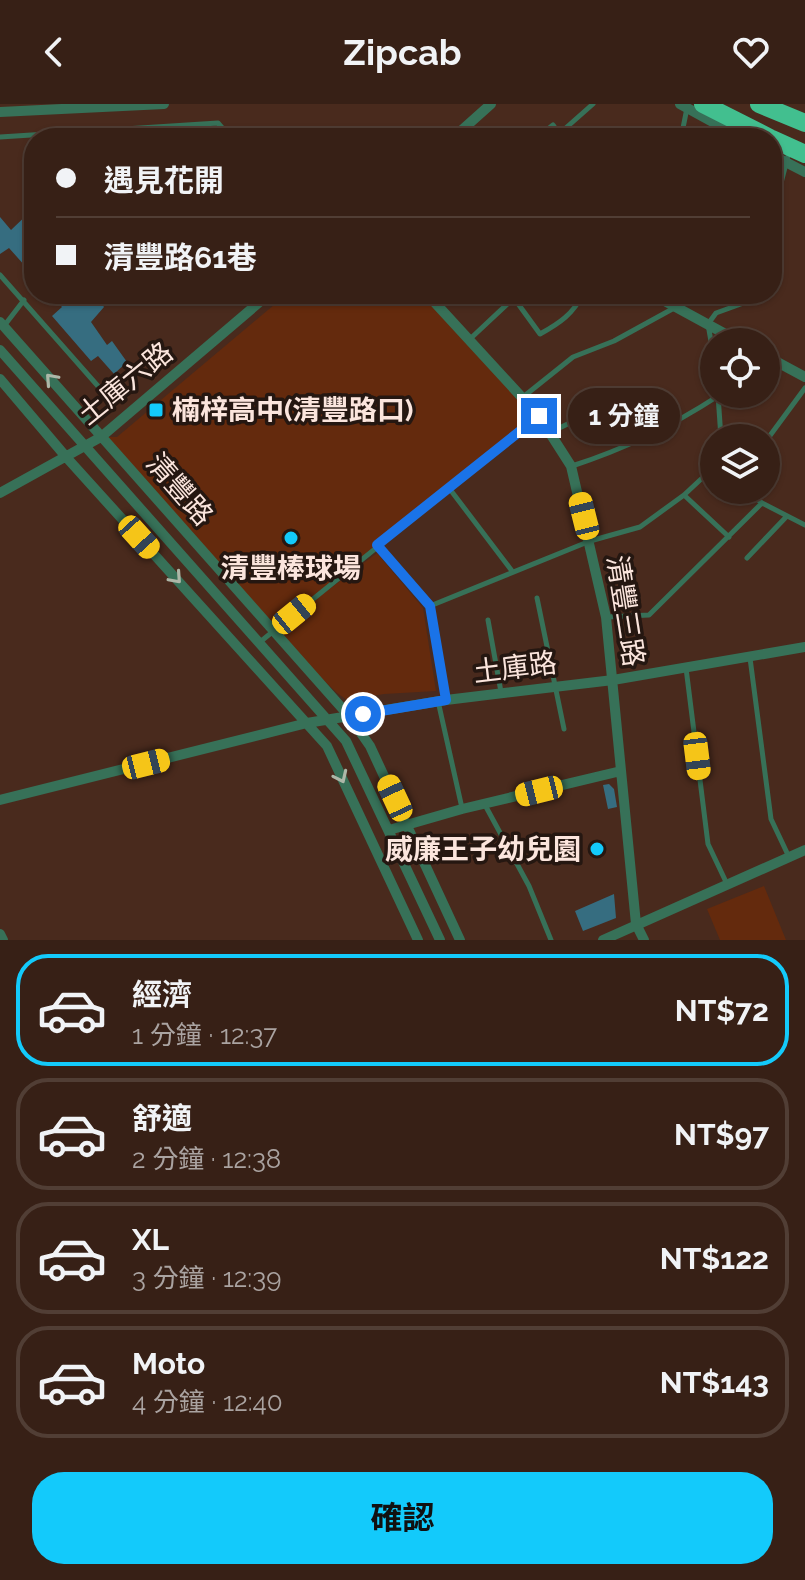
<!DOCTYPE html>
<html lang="zh-TW">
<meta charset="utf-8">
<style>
:root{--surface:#372016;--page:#422d23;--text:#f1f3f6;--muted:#aaa3a1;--line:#513e35;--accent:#13cafb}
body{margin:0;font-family:Raleway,"Noto Sans TC",sans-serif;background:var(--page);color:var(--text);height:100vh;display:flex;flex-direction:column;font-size:30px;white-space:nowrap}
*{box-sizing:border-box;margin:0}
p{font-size:26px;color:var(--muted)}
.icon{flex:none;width:44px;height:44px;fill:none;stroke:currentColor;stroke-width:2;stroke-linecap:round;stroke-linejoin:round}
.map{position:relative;height:836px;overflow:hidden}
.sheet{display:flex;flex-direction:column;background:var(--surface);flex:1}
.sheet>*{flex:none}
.hud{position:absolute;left:24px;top:24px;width:758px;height:176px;border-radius:32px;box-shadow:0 2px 6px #0004,0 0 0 2px var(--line);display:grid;align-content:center;height:176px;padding:0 32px;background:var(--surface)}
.tools{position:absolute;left:700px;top:224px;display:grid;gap:16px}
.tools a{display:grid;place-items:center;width:80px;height:80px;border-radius:50%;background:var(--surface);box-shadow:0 2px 6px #0004,0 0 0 2px var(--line);font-size:40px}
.end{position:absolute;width:36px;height:36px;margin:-18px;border:10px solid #1a73e8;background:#fff;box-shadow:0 0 0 4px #fff}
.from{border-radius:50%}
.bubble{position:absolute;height:56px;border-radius:28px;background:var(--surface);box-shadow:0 2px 6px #0004,0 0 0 2px var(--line);font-size:26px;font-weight:700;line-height:56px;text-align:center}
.car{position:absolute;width:24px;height:48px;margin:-24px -12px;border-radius:10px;box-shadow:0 0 6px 2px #0007;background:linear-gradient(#f5c518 24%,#345 0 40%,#f5c518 0 76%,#345 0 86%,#f5c518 0)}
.hud b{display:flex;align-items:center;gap:28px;height:76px;font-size:30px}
.hud b+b{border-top:2px solid var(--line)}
.hud i{width:20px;height:20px;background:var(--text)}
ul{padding:14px 0 0;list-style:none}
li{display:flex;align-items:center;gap:24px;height:112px;margin:0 16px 12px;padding:0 16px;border:4px solid var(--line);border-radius:32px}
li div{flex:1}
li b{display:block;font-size:30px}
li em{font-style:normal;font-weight:700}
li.current{border-color:var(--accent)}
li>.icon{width:72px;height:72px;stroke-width:1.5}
.button{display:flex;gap:16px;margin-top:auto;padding:16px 32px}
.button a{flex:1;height:92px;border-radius:32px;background:var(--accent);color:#111;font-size:32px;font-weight:700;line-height:92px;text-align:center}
header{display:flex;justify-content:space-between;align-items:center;height:104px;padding:0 32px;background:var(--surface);font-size:36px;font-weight:700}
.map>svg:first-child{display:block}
.green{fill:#642a0d}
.building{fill:#366d80}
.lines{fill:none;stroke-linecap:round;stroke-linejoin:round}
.lane{stroke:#377158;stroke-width:5}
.street{stroke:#377158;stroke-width:10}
.highway{stroke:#42bf8f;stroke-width:18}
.oneway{stroke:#adb7a8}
.route{stroke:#1a73e8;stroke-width:10}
.poi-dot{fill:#13cafb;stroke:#251711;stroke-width:3}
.labels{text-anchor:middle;stroke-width:7;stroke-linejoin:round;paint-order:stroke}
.street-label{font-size:28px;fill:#fbe5dd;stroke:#251711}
.poi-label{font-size:28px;font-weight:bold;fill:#fbe5dd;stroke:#251711;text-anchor:start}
</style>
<header><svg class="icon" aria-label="back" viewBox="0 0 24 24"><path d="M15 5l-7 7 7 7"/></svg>Zipcab<svg class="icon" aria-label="heart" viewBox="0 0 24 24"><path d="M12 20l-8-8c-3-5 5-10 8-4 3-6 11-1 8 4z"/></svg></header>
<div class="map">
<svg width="805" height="836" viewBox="0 0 805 836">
<rect width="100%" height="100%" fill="#492a1d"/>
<path class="green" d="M287,190H424L539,312L299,508L377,449L423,504L436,587L384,590L347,596L337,589L273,527L101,333H117Z
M764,782L786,836H720L707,805Z"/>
<path class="building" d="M34,104V172L9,144L0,150V113L11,126Z
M50,190H95L104,203L91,218L107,241L112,237L127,258L114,270L98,252L91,257L52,212L62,203Z
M609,680L614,685L617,703L608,705L603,681Z
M614,790L616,814L583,827L575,807Z"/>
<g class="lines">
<path class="lane" d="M0,33L218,19L231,34
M537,34L553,21L559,30L593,0
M681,34L687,4
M772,114L788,52
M0,171L112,298
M511,190L540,230C560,219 573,210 583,190
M4,222L24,196
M470,235L518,190
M714,255L708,220L716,209L749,197L754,190
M718,291L721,334
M523,293L573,253L614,237L676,203L668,190
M551,328L578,315
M766,337L805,284
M572,362C625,345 672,322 718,292
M449,384L512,467
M745,386L762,399L805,421
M684,391L729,433
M377,441L430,502L446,596
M747,454L787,412
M537,494L564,625
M430,502L590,437L640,423L684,391L714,363
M607,513L649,511L762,399
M488,516L501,588
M260,538L538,313
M750,554L771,715L789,753
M686,564L708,740L727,780
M438,597L462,704
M485,701L529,782L551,836"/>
<path class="street" d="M680,0L742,34
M0,8L164,0
M453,34L491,0
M772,51L805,68
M427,190L539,312L571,362L606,513L636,820L644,836
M652,190L740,238
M0,218L349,612L370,642L460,836
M0,246L346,637L440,836
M766,252L805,273
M0,275L67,354L327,642L418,836
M0,389L101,333L269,190
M0,696L307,619L446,596L613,576L805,543
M389,726L462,705L621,667
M0,830L3,836
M603,836L805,746"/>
<path class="highway" d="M703,0L770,34
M759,0L805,19
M772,35L805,50"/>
</g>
<defs><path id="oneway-chevron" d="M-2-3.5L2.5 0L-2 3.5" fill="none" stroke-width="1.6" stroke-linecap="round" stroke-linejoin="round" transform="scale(2)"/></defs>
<g class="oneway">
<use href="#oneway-chevron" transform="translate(51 275) rotate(-132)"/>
<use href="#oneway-chevron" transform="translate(176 474) rotate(48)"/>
<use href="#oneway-chevron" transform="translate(341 673) rotate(65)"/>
</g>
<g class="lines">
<path class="route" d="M363,610L446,596L430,502L377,441L539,312"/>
</g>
<g class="poi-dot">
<rect x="148" y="298" width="16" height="16" rx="4"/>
<circle cx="291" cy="434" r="8"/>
<circle cx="597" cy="745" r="8"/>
</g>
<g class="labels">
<g class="street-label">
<text transform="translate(125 279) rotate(-39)" y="10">土庫六路</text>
<text transform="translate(180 385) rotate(49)" y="10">清豐路</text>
<text transform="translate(626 507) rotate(81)" y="10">清豐三路</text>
<text transform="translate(515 563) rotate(-7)" y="10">土庫路</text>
</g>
<g class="poi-label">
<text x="172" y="316">楠梓高中(清豐路口)</text>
<text x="291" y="474" text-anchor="middle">清豐棒球場</text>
<text x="581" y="755" text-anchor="end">威廉王子幼兒園</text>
</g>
</g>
</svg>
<div class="tools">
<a><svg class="icon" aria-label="locate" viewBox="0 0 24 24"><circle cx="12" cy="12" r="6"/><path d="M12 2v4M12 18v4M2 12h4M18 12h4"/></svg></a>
<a><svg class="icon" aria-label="layers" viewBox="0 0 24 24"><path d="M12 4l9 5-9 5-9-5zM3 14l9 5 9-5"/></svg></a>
</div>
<i class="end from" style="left:363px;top:610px"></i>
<i class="end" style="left:539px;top:312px"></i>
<div class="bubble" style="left:568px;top:284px;width:112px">1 分鐘</div>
<i class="car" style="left:584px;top:412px;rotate:346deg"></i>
<i class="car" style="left:139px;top:433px;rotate:138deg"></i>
<i class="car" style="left:294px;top:510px;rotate:51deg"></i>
<i class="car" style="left:697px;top:652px;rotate:173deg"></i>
<i class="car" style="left:146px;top:660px;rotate:76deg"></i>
<i class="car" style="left:539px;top:687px;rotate:256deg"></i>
<i class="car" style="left:395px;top:694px;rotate:335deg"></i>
<div class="hud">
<b><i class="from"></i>遇見花開</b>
<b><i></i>清豐路61巷</b>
</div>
</div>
<section class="sheet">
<ul>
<li class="current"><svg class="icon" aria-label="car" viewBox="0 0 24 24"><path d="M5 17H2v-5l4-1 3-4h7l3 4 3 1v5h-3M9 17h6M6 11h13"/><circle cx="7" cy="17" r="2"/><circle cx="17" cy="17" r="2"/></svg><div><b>經濟</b><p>1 分鐘 · 12:37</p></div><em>NT$72</em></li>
<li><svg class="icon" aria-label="car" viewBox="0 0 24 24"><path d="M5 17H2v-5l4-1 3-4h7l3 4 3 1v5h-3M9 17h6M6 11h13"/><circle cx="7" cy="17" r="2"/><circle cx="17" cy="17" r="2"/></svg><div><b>舒適</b><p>2 分鐘 · 12:38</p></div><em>NT$97</em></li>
<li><svg class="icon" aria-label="car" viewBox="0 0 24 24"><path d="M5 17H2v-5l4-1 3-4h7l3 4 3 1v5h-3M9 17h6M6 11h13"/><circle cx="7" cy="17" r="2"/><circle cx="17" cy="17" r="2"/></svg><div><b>XL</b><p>3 分鐘 · 12:39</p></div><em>NT$122</em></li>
<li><svg class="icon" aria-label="car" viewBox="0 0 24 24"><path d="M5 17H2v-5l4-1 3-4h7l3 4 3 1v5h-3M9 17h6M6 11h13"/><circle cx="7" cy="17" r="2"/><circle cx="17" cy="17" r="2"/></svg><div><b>Moto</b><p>4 分鐘 · 12:40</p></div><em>NT$143</em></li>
</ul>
<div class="button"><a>確認</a></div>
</section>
